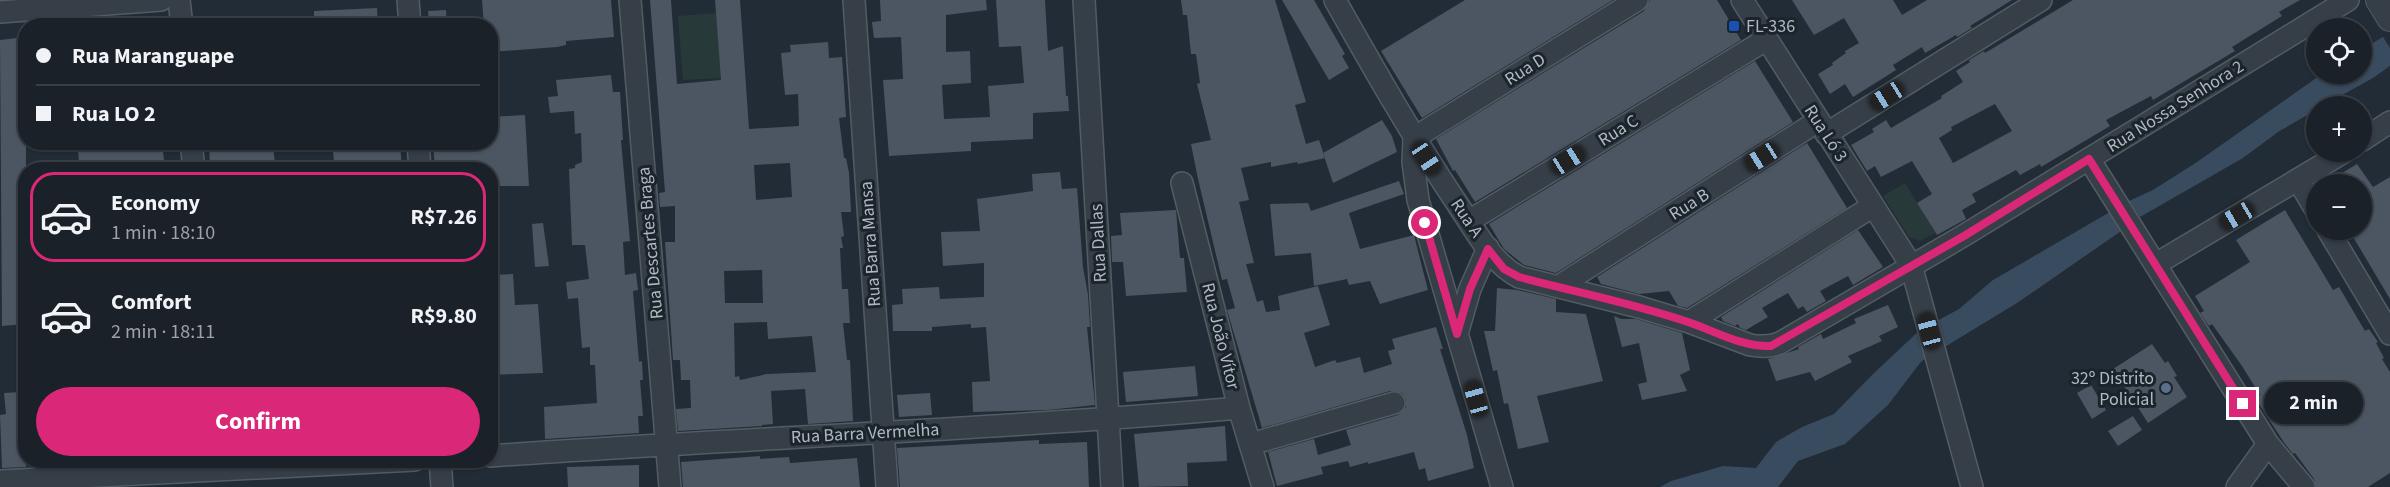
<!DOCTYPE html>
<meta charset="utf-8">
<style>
:root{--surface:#1a2128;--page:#272e34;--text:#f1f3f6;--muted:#9fa3a8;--line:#383e45;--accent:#db2777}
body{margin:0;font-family:"Source Sans 3",sans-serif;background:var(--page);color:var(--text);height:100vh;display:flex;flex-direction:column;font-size:22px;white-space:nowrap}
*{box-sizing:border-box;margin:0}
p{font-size:20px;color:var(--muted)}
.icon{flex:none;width:33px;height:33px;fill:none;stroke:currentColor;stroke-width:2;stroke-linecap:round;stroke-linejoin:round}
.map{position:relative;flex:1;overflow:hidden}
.details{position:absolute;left:18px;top:162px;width:480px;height:306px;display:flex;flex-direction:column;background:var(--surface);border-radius:24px;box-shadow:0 2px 4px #0004,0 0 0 2px var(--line)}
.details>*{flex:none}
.hud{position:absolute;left:18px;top:18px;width:480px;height:132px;border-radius:24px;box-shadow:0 2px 4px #0004,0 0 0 2px var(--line);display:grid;align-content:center;height:132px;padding:0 18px;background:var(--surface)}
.fabs{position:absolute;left:2306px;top:18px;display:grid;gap:12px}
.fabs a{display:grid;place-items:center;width:66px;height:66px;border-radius:50%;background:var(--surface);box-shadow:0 2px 4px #0004,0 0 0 2px var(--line);font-size:30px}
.end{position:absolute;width:27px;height:27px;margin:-14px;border:8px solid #db2777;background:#fff;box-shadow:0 0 0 3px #fff}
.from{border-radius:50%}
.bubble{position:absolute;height:42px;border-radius:21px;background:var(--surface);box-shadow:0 2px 4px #0004,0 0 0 2px var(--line);font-size:20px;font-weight:700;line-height:42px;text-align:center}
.car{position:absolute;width:18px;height:36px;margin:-18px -9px;border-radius:8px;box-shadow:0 0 4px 2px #0007;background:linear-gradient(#222 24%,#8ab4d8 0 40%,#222 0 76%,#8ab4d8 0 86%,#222 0)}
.hud b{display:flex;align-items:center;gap:21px;height:57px;font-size:22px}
.hud b+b{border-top:2px solid var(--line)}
.hud i{width:15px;height:15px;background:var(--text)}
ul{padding:10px 0 0;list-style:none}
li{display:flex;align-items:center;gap:18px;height:90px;margin:0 12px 9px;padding:0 6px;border:3px solid transparent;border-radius:24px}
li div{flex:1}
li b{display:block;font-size:22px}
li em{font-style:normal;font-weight:700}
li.current{border-color:var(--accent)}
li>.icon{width:54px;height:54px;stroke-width:1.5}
.button{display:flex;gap:12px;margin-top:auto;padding:12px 18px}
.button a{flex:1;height:69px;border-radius:36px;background:var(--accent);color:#fff;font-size:24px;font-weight:700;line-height:69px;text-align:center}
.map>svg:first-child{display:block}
.green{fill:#273a39}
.water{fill:#394b5e}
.building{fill:#4b5662;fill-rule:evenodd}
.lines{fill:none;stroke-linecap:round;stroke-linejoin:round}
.minor-casing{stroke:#535c64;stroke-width:24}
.tertiary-casing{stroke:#535c64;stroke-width:28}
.minor{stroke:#363e47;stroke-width:21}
.tertiary{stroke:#363e47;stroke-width:26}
.route{stroke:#db2777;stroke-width:8}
.transit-dot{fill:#1a4fb4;stroke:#1b232b;stroke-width:2}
.service-dot{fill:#5c6f8a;stroke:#1b232b;stroke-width:2}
.labels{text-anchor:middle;stroke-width:6;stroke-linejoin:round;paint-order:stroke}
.poi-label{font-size:18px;fill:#b0b9c3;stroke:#1b232b;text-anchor:start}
.street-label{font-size:18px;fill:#b0b9c3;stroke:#1b232b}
</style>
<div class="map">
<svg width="2390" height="487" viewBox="0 0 2390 487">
<rect width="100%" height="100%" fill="#222c36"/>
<path class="green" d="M716,13L721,78L683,80L678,16Z
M1905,183L1935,233L1920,241L1909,237L1883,196Z"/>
<path class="water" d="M2383,37L2390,48V66L2373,78L2322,106H2316V110L2278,132L2243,158L2140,217L2129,201L2153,190L2197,162L2322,74H2361V50Z
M2115,209L2127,227L2017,303L1943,348L1935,322L1959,309L1993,280Z
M1921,329L1928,356L1920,363L1888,405L1845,444L1798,461L1778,487H1660L1671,481L1723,466L1756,468L1776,442L1802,427L1834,414L1873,374Z"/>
<path class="building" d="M482,0H611L614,37L566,41V45L557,47L490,52V26H484Z
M650,0H671L677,84L721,80L715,0H740L749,129L799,126L798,94L785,95L781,53L791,52L790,45L828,42L829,58L842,57L846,117L839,118L844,158H846L849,173L851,212H841L844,236L841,237L843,248H840L842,289H848L850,323H843L847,360H850L853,421L808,424L805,389L771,391L773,424L762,425V426L678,431L676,409L691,408L690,380H681L680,360H673L665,242H675V206L660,207L659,193L665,192ZM790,163L792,197L756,200L754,165ZM762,270L763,303H725L724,271ZM767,322L768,339L812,336L816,372L767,374L740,380L739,376L735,377L734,323Z
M880,0H986L987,10L946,15V52L970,51L971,83L942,85L944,119L990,117L988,86L1024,83L1021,46L999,47L996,0H1045L1048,51L1063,46L1066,96H1068L1069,111L1033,113V139L971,142V151L889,156L883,80L903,79L901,37L874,38L872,22L881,21Z
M1181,0H1275L1306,102L1295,105L1306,144L1319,140L1325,158L1298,164L1297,162L1271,167V162L1241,168L1249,200L1239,202L1254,263L1246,264L1257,302L1263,300L1266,312L1280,310L1278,296L1318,286L1330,325L1304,333L1315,367L1335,360L1337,363L1360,357L1364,373L1392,364L1388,351L1395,349L1392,339L1436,327L1443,349H1440L1467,435L1474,468L1428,481L1425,468L1419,470L1414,452L1368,464V462L1350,467L1348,461L1321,467L1323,474L1277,486L1268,452L1314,439L1318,455L1351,445L1346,430L1398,415L1406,407V400L1402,393L1390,391L1262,428L1227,310L1235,308L1227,279L1222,280L1198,179L1191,144L1211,140L1197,84L1200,83L1196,54H1191L1187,15H1183Z
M1282,0H1314L1345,54L1342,56L1349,68L1329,80Z
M1465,0H1613L1422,118L1381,51Z
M1650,0H1717L1741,40L1475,202L1455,170L1453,171L1436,139L1644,11Z
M1792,0H1893L1902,15L1927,0H2012L1970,26L1972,28L1957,37L1956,35L1925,53L1922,47L1893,65L1896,70L1853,97L1845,84L1830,94L1818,74L1833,65L1832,63L1846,53L1845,51L1859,43L1844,18L1814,35Z
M2073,0H2300L2279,12L2282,16L2232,47L2235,51L2153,100L2151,96L2106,120L2110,126L2041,167L2040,164L2020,175L2016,170L1972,194L1976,202L1962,210L1966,219L1937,235L1917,203L1932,194L1912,161L1881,177L1875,166L1867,171L1851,145L1874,132L1872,129L1886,120L1891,128L1942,98L1941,96L1963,82L1956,71L1970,62L1969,60L1984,51L1985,53ZM1995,104L2012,131L1953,163L1939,138L1952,130L1951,127Z
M377,8L378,26H314V11Z
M446,10L447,26H429L428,11Z
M26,37V324L2,326L0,40Z
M1755,61L1793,122L1556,273L1524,265L1504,249L1489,224Z
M611,75L613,92H620L623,140H621L630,241L623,242L625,275L636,273L638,290L633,291L639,362L642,361L643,380H640L643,416H638L639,433L545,439L544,407L597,403L595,365H590V347L582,348L578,298L568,299L566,282L589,279L585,245H572L569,169L575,168V165L582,162L581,133L575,134L574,111L550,113L548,97L558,96L556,80Z
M525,115L529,186H490V170H435L433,142H490V117Z
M1382,120L1392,136L1397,152L1333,183L1323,153Z
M77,142H162L165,170H80Z
M209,142H270V147H273L275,163H268V170H210Z
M332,142H400L402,170H335Z
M1807,143L1847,208L1687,308L1678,306L1669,291L1639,294L1601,284L1597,277Z
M2357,164L2373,187L2390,177V299L2349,230H2361V184H2324Z
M1060,172L1062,189L1077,188L1083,267L1088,295L1090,327H1087L1095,405L1048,410L973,412L972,382L990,381L986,327L971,328V324L932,327V331H893L892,305L903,304L902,289L939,287L940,299L984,297V263L943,266L941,232L980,231L977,199L1033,191L1032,174Z
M1399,181L1404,194L1349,213L1360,249L1414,235L1428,290L1380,304L1370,281L1349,285L1347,279L1314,286L1311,253L1275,256L1270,204L1308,203L1311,211Z
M1176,210L1180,258H1184L1187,292L1126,296L1123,262H1112L1111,236L1122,235L1120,213Z
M2285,210L2333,290L2339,287L2365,331L2369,329L2378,342L2376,343L2384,358L2382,359L2390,372V473L2368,487H2316L2314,479L2295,453L2293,454L2285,444L2255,398L2260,395L2242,366L2212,324L2209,326L2200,313L2204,311L2195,296L2250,262L2236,240Z
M543,223L549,266L535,267L532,224Z
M1858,230L1883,267L1853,285L1848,276L1820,291L1826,301L1807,312L1803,306L1798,309L1788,293L1762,308L1768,317L1746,330L1740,328L1738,324L1735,326L1723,321L1721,317Z
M513,274L515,305L538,304L543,373L490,375V275Z
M1497,288L1517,290L1556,299V312L1586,314L1603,381L1537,396L1549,442L1518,449L1508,403L1504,404L1497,370L1493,371L1484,331H1495Z
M1888,305L1898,327L1879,336L1882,341L1848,356L1852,362L1815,381L1810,372L1776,381L1768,359L1799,349L1798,347L1821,334L1823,339L1856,323L1854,319Z
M1614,316L1621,319H1636L1682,333L1690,370L1680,375L1687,391L1642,400L1638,384L1647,382L1639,343L1622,347Z
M2152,344L2165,363L2168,361L2177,376L2174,377L2187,397L2148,423L2113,369Z
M1195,366L1198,396L1126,402L1123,372Z
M2091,385L2106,410L2092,419L2077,393Z
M21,392V396L26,395V467L2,468L0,415L6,414L4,393Z
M930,393L932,415L899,417L897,395Z
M2133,416L2142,430L2118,446L2108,431Z
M1225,426L1227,461L1187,463L1188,486L1139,487L1134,434Z
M1039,440V444L1087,442L1089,487H900L897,448Z
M760,456V459L789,457L790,463L857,458L860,487H683L681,462Z
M639,465V487H568L567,467Z"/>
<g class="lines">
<g class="minor-casing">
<path id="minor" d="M179,0L182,26
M408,0L410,26
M630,0L670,487
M854,0L887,487
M1084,0L1112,487
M1335,0C1375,71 1415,141 1460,208C1477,233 1492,263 1519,277L1639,307L1689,322L1750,345C1762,347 1770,347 1780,343L1963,236L2348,0
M1742,0L1911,265L1972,487
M0,12L161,0
M1826,134L2041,0
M2361,141L2390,122
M191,142L194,170
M418,142L420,170
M2089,159L2268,444L2304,487
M2298,180L2316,210
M1182,183L1239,408L1263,487
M1469,221L1767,39
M2328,230L2390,334
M2156,264L2344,152
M1559,286L1818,121
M1689,322L1873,206
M1457,334L1470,289L1488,248
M1251,444L1394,403
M490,456C740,438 990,430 1239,408
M440,460L442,487
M0,481L415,460
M1502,487L1418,200L1413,162L1414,138L1637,0
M2237,487L2268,444"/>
</g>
<g class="tertiary-casing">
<path id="tertiary" d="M2379,0L2390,18"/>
</g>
<use href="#minor" class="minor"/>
<use href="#tertiary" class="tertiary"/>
</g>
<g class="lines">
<path class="route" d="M1425,223L1457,334L1470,289L1488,249L1504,269L1519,277C1575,292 1632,303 1688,322C1715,331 1741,347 1771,346L1964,236L2089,159L2243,404"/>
</g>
<rect class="transit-dot" x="1728" y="20" width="12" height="12" rx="3"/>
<circle class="service-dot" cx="2166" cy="388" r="6"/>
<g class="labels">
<g class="poi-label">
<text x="1746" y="32">FL-336</text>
<text x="2154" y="384" text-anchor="end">32º Distrito<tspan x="2154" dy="21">Policial</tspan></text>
</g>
<g class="street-label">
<text transform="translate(1525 69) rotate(-32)" y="6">Rua D</text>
<text transform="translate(2175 106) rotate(-32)" y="6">Rua Nossa Senhora 2</text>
<text transform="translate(1618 130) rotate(-32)" y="6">Rua C</text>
<text transform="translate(1826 133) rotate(57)" y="6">Rua Ló 3</text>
<text transform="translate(1689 204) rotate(-32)" y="6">Rua B</text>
<text transform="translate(1467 218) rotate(56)" y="6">Rua A</text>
<text transform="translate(650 243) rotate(-95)" y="6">Rua Descartes Braga</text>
<text transform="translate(1098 243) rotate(-93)" y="6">Rua Dallas</text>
<text transform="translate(870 244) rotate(-94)" y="6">Rua Barra Mansa</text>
<text transform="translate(1221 336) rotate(76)" y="6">Rua João Vítor</text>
<text transform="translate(865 433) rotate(-3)" y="6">Rua Barra Vermelha</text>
</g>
</g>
</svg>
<div class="fabs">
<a><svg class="icon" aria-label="locate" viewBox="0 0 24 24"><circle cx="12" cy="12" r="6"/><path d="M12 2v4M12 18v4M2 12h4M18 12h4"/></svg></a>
<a>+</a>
<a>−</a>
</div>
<i class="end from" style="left:1425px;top:223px"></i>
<i class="end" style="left:2243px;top:404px"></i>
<div class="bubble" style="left:2264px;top:382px;width:99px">2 min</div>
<i class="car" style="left:1887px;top:96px;rotate:238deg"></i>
<i class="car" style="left:1762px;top:157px;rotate:238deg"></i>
<i class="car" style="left:1426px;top:158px;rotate:146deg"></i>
<i class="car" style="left:1568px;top:160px;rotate:58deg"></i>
<i class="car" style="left:2237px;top:216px;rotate:240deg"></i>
<i class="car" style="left:1929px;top:331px;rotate:345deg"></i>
<i class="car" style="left:1476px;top:399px;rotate:344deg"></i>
<div class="hud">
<b><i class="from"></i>Rua Maranguape</b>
<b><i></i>Rua LO 2</b>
</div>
<section class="details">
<ul>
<li class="current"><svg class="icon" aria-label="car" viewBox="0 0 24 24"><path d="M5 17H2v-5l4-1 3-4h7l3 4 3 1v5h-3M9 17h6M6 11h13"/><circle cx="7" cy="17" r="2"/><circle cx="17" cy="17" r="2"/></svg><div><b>Economy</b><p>1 min · 18:10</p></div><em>R$7.26</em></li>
<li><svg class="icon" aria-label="car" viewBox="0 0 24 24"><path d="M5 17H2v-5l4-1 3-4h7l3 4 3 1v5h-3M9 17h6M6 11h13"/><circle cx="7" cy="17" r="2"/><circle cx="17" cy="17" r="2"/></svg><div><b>Comfort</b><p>2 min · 18:11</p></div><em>R$9.80</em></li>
</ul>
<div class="button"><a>Confirm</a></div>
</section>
</div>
